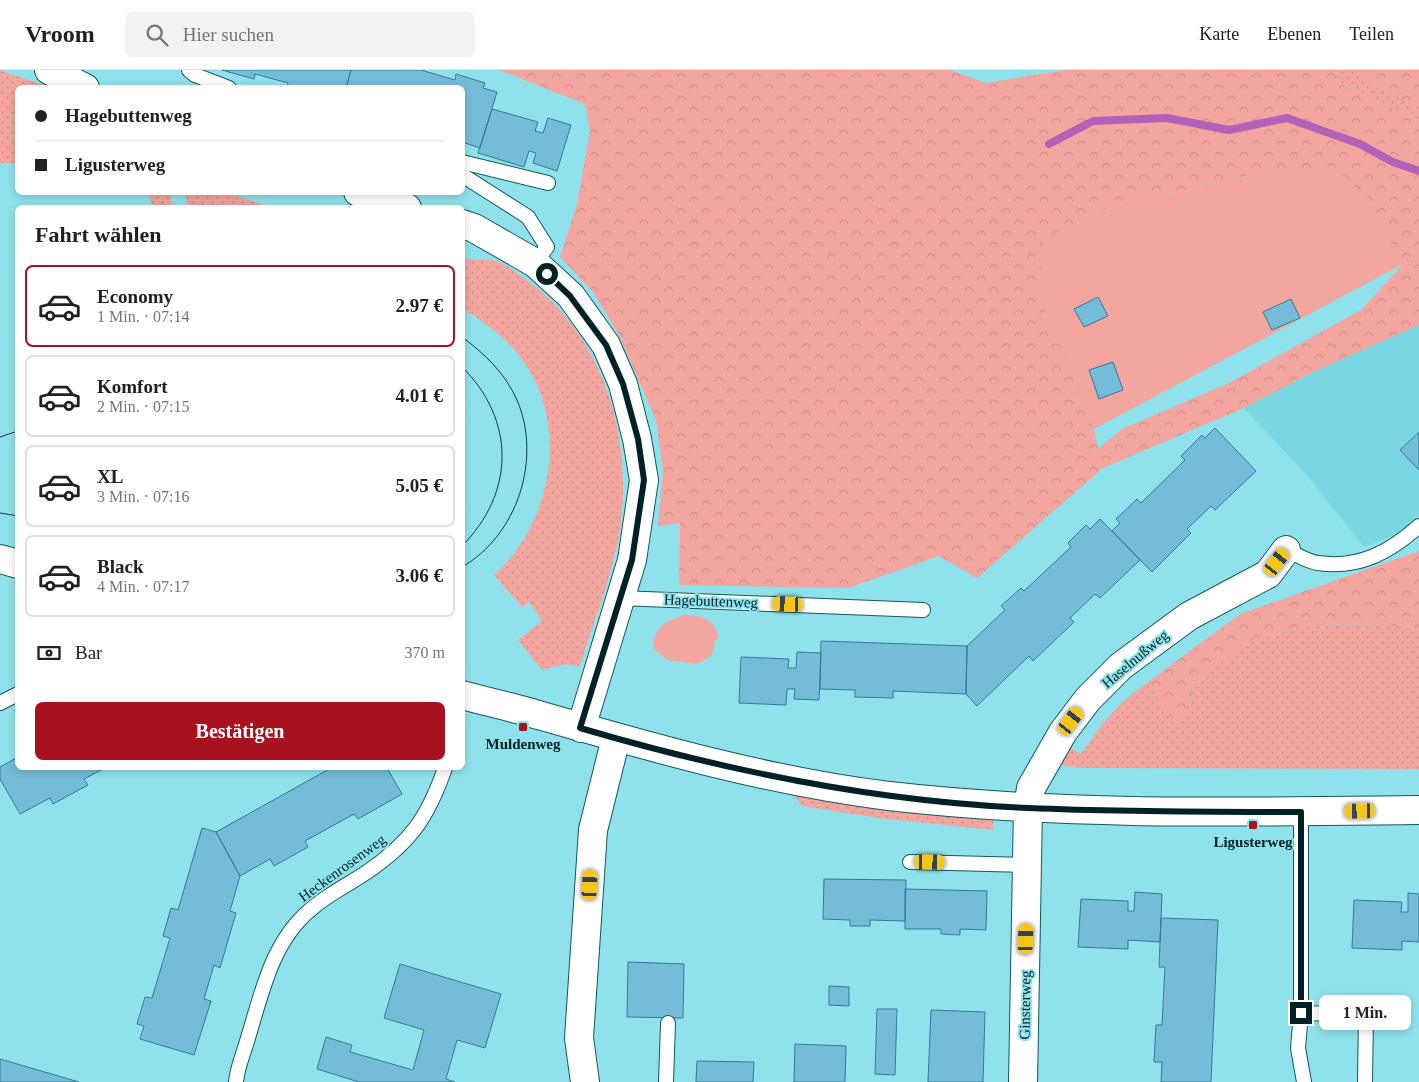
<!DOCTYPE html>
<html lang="de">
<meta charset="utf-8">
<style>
:root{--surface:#fff;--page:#f2f2f2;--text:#202124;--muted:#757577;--line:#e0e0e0;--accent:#a8121f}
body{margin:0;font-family:"Times New Roman",serif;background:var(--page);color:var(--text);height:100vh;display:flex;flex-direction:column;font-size:19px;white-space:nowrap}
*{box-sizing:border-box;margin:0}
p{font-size:16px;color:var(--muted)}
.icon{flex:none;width:28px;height:28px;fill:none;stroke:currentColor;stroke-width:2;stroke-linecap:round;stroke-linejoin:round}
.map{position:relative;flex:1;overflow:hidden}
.details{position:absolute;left:15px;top:135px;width:450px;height:565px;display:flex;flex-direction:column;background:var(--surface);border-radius:8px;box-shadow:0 2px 8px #0003}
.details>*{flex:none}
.top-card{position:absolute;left:15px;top:15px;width:450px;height:110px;border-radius:8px;box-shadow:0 2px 8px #0003;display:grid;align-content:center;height:110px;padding:0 20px;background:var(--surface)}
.end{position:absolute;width:22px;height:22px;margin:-11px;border:6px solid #002226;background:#fff;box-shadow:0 0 0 2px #fff}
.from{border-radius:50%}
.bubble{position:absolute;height:35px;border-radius:8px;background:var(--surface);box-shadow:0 2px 8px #0003;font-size:16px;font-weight:800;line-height:35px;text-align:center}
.car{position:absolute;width:15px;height:30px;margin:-15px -8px;border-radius:6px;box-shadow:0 0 4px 1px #0007;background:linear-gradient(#f5c518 24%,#345 0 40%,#f5c518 0 76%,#345 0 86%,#f5c518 0)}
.top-card b{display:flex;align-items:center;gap:18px;height:48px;font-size:19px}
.top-card b+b{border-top:1px solid var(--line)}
.top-card i{width:12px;height:12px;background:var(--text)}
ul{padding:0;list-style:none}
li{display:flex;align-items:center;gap:15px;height:82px;margin:0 10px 8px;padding:0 10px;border:2px solid var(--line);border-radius:8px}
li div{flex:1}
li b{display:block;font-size:19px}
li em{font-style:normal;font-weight:800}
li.current{border-color:var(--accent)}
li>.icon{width:45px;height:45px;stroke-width:1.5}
h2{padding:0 20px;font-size:22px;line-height:60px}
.pay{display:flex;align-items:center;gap:12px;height:55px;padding:0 20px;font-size:19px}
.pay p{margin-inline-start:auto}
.cta{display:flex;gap:10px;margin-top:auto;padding:10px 20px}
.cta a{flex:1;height:58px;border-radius:8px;background:var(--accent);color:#fff;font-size:20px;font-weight:800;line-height:58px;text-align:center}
header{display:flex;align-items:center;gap:30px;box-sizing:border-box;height:70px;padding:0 25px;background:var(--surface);border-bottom:1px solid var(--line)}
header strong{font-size:24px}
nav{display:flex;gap:28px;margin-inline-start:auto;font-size:18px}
.search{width:350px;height:45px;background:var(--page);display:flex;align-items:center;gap:12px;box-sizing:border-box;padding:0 18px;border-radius:8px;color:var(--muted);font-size:19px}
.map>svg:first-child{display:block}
.built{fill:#79d7e2}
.grass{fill:url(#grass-dots)}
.forest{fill:url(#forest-crowns);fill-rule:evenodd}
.green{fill:#f3a69f}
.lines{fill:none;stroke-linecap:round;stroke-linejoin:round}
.stream{stroke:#b162b6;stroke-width:8}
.building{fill:#75bcd8;stroke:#307a94}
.service-casing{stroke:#12575e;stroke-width:16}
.minor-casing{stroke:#12575e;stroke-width:30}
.service{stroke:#fff;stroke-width:14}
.minor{stroke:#fff;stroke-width:28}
.tram{stroke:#123a3f;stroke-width:1}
.route{stroke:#002226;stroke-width:6}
.poi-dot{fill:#a8121f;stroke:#8fe2eb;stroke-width:2}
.labels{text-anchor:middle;stroke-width:4;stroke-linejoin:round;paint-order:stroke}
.street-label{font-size:15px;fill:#002226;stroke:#8fe2eb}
.poi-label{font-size:15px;font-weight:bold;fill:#002226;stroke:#8fe2eb}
</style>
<header>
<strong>Vroom</strong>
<div class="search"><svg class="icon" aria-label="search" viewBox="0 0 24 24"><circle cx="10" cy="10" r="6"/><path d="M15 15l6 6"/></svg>Hier suchen</div>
<nav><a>Karte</a><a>Ebenen</a><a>Teilen</a></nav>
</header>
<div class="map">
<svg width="1419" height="1012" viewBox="0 0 1419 1012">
<defs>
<pattern id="grass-dots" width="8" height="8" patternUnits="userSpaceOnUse" patternTransform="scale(1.25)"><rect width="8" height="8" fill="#f3a69f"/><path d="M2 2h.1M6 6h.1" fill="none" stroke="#cf8f89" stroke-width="1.8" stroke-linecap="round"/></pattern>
<pattern id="forest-crowns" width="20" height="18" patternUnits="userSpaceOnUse" patternTransform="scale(1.25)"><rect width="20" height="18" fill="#f3a69f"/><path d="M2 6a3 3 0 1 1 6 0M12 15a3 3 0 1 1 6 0" fill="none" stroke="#cf8f89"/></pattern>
</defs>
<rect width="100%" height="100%" fill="#8fe2eb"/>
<path class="built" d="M1419,240V446L1404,461L1364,477L1305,403L1244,338Z"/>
<path class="grass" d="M0,0L49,17L18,18L17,93H0Z
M1332,0H1362V10L1419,37V49L1341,14Z
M148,123H170L172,137H153Z
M185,123H226L272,137H188Z
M463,188C476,191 490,187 503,194C511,198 518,204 525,209C601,263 632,361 621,451C616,498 593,552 580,597L565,594L542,600L518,570L542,551L529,532L522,537L494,505C554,451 571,350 518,284C502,265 483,251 463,239Z
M1368,554L1419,559V699L1082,698L1055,695L1066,675L1081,684C1101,654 1118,633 1148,612L1177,658L1194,619L1214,597L1254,569L1313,555Z
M791,720L993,750V760L879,748L802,736Z"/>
<path class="forest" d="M499,0H950L986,13L1065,0H1332L1341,14L1419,49V255L1311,303L1244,338L1103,398L977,508L939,486L848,518L679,515L680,453L658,456L663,401L656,350L619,265L593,222L560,187L577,134L590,61L585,34ZM1273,99L1403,194L1361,240L1229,313L1122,359L1098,379L1094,359L1130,127L1193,120Z
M1362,0H1419V37L1361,10Z
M1419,481V559L1368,554L1313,555L1254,569L1214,597L1194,619L1177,658L1148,612L1240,544Z"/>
<path class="green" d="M1334,97L1367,129L1403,194L1094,359L1040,226L1042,170L1130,127L1193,120L1273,99Z
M684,545C701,544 715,550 719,567L715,571L712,585L698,594L667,590L654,579C652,558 666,551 684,545Z"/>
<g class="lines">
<path class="stream" d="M1049,74L1093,51L1167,48L1229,60L1287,48L1360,74L1393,92L1419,101"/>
</g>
<path class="building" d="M222,0H351L346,18H286L288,13L255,4L254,9Z
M351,0H421L455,10L456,4L485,13L483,18L497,22L480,78L462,72V18H346Z
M492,39L538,52L535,61L543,63L548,48L571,55L557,101L533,93L536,83L529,81L524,97L478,83Z
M1098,227L1108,246L1084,257L1074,239Z
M1291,229L1300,248L1272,260L1263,242Z
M1113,292L1123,320L1099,329L1089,300Z
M1215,358L1256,401L1215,440L1211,436L1187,459L1191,463L1152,502L1112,461L1120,453L1116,449L1137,429L1141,433L1185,390L1181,386L1202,365L1205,368Z
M1419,362V400L1400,380Z
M1100,449L1140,490L1100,528L1095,524L1070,548L1074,552L1033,591L1029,586L977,636L966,624L967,576L1005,540L1001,536L1021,518L1024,521L1071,477L1068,473L1086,455L1090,459Z
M821,571L967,576L966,624L893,621V628L855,627V620L820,619Z
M797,582L821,583L819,630L794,629L795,619H787L786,635L739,633L741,587L789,589L788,598H796Z
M18,687V698H105L84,709L88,715L53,734L50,728L20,744L0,709V697Z
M331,698H387L402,724L358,749L354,744L305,771L308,777L274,796L270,789L240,806L216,762Z
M202,758L216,762L240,806L230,841L236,843L220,898L214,895L204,929L211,931L194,985L140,969L144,956L137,954L145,927L152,928L170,868L163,866L171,838L178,840Z
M824,809L906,810L905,851L870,850V856H850V850L823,849Z
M905,819L987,821L986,860L960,859V865L941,864V859H905Z
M1135,822L1162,824L1160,872L1128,870V879L1078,877L1081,829L1128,831V841H1134Z
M1408,823L1419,824V872L1402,871V880L1352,878L1354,830L1402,832L1401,842H1408Z
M1161,848L1218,850L1211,1012H1161L1162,992H1154L1156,955H1162L1165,897H1159Z
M628,892L684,894L683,948L627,947Z
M400,894L501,924L485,978L457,970L446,1009L455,1012H359L317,999L326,967L352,975L350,982L413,1000L424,960L384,948Z
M829,916L849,917V936L829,935Z
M877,939H897L895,1005L875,1004Z
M931,940L985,942L983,1012H928Z
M795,974L846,976L845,1012H794Z
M0,989L79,1012H0Z
M697,991L754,992L753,1012H696Z"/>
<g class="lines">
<g class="service-casing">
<path id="service" d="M189,0L195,5L229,18
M462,92L548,113
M462,105L528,147L547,177L535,193
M1286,480C1296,484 1308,492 1318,493C1359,499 1390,482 1419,456
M620,528L923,540
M0,633L18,624
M1301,741V943L1298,978L1304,1012
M910,792L1028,795
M1301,943L1366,945L1365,1012
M236,1012C237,998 244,982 248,968C262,922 272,872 310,840C328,824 348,815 367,802C411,772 428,747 445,698
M666,1012L668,953"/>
</g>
<g class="minor-casing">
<path id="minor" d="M49,0L85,18
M358,122L407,138
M462,154L474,158L535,193L571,226L606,275L623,314L637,369L644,410L632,490L581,658
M0,489L18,494
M462,625C484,631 507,636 528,642C647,676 766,711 889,726C1064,746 1242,742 1419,740
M585,1012L579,968L593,760L616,668
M1023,1012L1028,738L1031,718L1063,662L1088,629L1121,596L1189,546L1268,504L1286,480"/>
</g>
<use href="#service" class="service"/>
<use href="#minor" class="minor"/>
<path class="tram" d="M462,267C485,284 505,303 517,330C542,388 518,465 462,497
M462,297C516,350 515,423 462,476
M0,367L18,361
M0,443L18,446"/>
</g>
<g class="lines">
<path class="route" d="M547,204L570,226L606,275L623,314L638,369L644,410L632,490L580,658C726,701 877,732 1029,738C1120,742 1211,742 1301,742V943"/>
</g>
<g class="poi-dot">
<rect x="518" y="652" width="10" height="10" rx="2.5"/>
<rect x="1248" y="750" width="10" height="10" rx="2.5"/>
</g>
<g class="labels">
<g class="street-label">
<text transform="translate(711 531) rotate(2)" y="5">Hagebuttenweg</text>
<text transform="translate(1135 589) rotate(-40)" y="5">Haselnußweg</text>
<text transform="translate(342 798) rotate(-36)" y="5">Heckenrosenweg</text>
<text transform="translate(1025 935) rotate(-89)" y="5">Ginsterweg</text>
</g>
<g class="poi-label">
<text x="523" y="679">Muldenweg</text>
<text x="1253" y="777">Ligusterweg</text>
</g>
</g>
</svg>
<i class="end from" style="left:547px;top:204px"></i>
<i class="end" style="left:1301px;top:943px"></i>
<div class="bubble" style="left:1319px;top:925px;width:92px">1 Min.</div>
<i class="car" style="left:1277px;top:492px;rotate:37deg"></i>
<i class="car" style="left:788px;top:534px;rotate:272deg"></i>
<i class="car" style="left:1071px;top:651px;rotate:37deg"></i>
<i class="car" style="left:1360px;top:741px;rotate:269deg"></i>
<i class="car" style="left:930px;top:792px;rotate:91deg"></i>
<i class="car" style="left:590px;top:815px;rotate:3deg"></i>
<i class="car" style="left:1026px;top:869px;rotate:2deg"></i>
<div class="top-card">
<b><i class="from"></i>Hagebuttenweg</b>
<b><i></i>Ligusterweg</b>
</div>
<section class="details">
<h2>Fahrt wählen</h2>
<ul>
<li class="current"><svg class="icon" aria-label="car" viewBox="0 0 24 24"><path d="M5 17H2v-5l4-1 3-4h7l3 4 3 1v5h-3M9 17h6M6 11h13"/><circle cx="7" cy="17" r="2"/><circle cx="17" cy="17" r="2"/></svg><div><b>Economy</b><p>1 Min. · 07:14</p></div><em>2.97 €</em></li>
<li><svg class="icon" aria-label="car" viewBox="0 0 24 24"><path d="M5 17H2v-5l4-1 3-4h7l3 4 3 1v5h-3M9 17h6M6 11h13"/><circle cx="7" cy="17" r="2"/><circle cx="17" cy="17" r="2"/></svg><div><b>Komfort</b><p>2 Min. · 07:15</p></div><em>4.01 €</em></li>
<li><svg class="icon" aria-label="car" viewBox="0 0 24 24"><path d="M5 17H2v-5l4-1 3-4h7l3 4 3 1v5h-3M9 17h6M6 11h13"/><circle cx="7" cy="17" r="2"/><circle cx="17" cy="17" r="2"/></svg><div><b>XL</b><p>3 Min. · 07:16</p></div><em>5.05 €</em></li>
<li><svg class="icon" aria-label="car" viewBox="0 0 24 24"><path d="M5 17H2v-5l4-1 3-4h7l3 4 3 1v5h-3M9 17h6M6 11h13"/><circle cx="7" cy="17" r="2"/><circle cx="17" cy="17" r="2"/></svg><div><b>Black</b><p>4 Min. · 07:17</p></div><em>3.06 €</em></li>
</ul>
<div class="pay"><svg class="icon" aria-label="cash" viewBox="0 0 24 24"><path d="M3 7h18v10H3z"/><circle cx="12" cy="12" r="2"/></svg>Bar<p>370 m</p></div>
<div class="cta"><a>Bestätigen</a></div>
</section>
</div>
